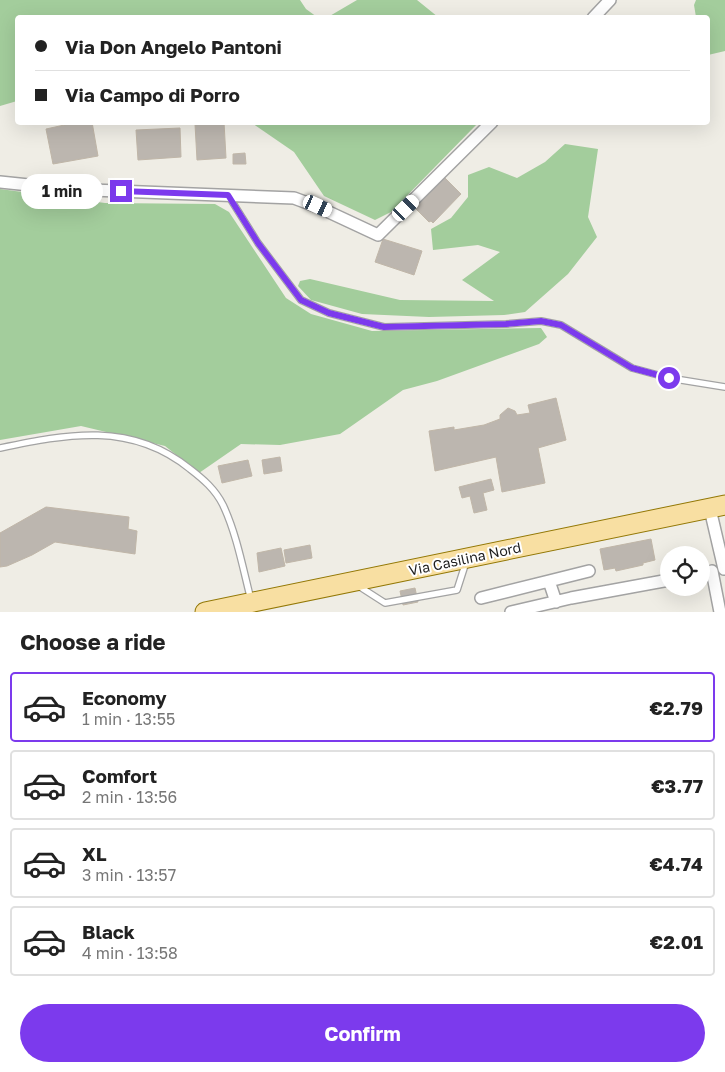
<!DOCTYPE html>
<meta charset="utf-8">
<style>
:root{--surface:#fff;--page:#f6f6f6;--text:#222;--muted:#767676;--line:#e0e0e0;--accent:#7c3aed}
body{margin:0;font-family:"Golos Text",sans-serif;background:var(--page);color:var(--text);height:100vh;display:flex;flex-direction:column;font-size:19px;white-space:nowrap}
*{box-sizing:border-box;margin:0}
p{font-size:16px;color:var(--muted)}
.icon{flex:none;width:28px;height:28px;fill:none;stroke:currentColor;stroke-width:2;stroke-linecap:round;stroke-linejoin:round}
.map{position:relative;height:612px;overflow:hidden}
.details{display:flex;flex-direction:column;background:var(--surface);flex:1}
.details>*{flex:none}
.hud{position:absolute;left:15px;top:15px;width:695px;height:110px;border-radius:5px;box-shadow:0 5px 20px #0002;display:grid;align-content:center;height:110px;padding:0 20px;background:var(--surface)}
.controls{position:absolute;left:660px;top:546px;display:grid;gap:10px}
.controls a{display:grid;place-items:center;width:50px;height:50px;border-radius:50%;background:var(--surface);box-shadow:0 5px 20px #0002;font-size:25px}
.end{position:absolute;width:22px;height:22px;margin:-11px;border:6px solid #7c3aed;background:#fff;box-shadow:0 0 0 2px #fff}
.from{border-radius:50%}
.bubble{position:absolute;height:35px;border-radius:18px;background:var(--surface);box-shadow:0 5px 20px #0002;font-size:16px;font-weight:700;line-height:35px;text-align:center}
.car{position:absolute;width:15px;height:30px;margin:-15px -8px;border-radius:6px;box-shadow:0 0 4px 1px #0007;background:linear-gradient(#fff 24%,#345 0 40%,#fff 0 76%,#345 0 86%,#fff 0)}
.hud b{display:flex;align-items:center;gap:18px;height:48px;font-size:19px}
.hud b+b{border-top:1px solid var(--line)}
.hud i{width:12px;height:12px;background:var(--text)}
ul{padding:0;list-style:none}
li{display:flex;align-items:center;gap:15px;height:70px;margin:0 10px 8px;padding:0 10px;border:2px solid var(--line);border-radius:5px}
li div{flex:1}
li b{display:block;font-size:19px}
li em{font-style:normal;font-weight:700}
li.on{border-color:var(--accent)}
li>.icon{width:45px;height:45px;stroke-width:1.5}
h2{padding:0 20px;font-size:22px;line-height:60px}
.button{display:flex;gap:10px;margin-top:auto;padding:10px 20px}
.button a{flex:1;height:58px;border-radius:30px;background:var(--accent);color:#fff;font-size:20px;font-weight:700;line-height:58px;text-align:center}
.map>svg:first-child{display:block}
.forest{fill:#a3cd9c}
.building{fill:#bcb6af;stroke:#c0b6a8}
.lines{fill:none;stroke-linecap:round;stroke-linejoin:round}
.lane-casing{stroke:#a3a3a3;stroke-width:8}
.street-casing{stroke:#a3a3a3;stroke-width:14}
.primary-casing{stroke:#937806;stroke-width:21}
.lane{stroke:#fff;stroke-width:5.5}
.street{stroke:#fff;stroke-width:11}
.primary{stroke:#f8dfa2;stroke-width:19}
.route{stroke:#7c3aed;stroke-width:6}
.labels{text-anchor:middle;stroke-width:4;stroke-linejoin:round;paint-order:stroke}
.street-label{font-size:14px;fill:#1f1f1f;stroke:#fff}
</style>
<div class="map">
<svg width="725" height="612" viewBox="0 0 725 612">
<rect width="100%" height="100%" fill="#efede5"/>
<path class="forest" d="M0,0H300L306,9L317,17L18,18L17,101L0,106Z
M357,0H417L438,17H328Z
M696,0H725V51L708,55V18L696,17L694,5Z
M252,123L478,122V123L391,212L375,220L324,196L294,152Z
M565,144L598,149L588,217L597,237L568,274L525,312L504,315L429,317L362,314L311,300L298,286L300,281L310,279L400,300L494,301L462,280L500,252L478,245L433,250L431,229L451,218L468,197V175L489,167L517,178L545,162Z
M0,189L105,203L215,204L229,212L286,298L311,314L372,331L541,328L547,337L539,344L437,381L403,390L340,434L280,445L241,444L199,473L165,446L81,426L0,440Z"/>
<path class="building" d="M78,122H92L98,156L53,164L46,129Z
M224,122L226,158L197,160L195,124Z
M180,128L181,157L138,160L136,130Z
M245,153L246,164H233V154Z
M441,174L461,194L433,223L431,221L429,222L411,204Z
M383,239L422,251L414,275L375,262Z
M556,398L566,440L538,448L545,483L502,492L496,457L435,471L429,431L454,427V430L484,425L500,419V415L508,408L515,411L517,415L530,413L528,405Z
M280,457L282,471L264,474L262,460Z
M248,460L252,476L222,483L218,466Z
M491,479L494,490L483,493L487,510L474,513L470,496L462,498L459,487Z
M46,507L129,517L128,529L137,531L135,554L55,542L32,555L7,566L0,567V533Z
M651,539L655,560L643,563V565L616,571L615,568L604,570L600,549Z
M310,545L312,558L286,563L284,550Z
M281,548L285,566L259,572L257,553Z
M415,588L418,602L403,605L400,591Z"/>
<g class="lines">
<g class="lane-casing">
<path id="lane" d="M228,195L258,243L301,300L329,313L384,327L506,324L541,321L561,325L632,368L669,378L725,387
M0,448C67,434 131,421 190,469C203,479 215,489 223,505C237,535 243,569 251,600
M357,585L385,603L457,590L466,562"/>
</g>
<g class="street-casing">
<path id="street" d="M593,18L610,0
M0,182L67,189L294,198L318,207L378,235L492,122
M710,509L724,569
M712,571L720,612
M549,581L589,571
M481,598L549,581L556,602
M511,612L571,598L669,580"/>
</g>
<g class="primary-casing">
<path id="primary" d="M205,612L725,505"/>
</g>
<use href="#lane" class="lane"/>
<use href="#street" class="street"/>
<use href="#primary" class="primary"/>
</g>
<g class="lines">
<path class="route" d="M121,191L228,195L258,243L301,300L329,313L384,327L506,324L541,321L561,325L632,368L669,378"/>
</g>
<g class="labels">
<g class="street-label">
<text transform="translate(465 559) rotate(-12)" y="5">Via Casilina Nord</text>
</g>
</g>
</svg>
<div class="controls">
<a><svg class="icon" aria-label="locate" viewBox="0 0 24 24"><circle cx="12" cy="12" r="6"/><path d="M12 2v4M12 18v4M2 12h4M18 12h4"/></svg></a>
</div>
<i class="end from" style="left:669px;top:378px"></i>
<i class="end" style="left:121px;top:191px"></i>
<div class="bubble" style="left:21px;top:174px;width:82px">1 min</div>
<i class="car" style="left:318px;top:206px;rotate:115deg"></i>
<i class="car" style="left:406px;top:208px;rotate:46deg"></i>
<div class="hud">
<b><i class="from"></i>Via Don Angelo Pantoni</b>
<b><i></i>Via Campo di Porro</b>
</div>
</div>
<section class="details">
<h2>Choose a ride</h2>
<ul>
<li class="on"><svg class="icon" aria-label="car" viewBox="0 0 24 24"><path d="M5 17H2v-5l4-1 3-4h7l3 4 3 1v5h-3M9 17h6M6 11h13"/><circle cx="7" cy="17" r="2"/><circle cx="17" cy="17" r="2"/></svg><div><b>Economy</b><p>1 min · 13:55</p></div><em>€2.79</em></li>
<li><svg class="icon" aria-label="car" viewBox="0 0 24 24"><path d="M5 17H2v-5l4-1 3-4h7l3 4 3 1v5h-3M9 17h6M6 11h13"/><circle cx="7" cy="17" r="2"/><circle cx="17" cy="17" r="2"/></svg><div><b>Comfort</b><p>2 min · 13:56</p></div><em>€3.77</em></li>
<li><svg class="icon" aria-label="car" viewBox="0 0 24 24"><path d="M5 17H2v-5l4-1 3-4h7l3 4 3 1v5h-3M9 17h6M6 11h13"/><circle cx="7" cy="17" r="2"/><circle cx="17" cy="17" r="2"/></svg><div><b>XL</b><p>3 min · 13:57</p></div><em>€4.74</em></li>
<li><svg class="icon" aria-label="car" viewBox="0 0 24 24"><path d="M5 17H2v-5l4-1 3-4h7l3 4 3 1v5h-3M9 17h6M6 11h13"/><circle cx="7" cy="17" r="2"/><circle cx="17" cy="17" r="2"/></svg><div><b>Black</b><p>4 min · 13:58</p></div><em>€2.01</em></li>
</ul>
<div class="button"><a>Confirm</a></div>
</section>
